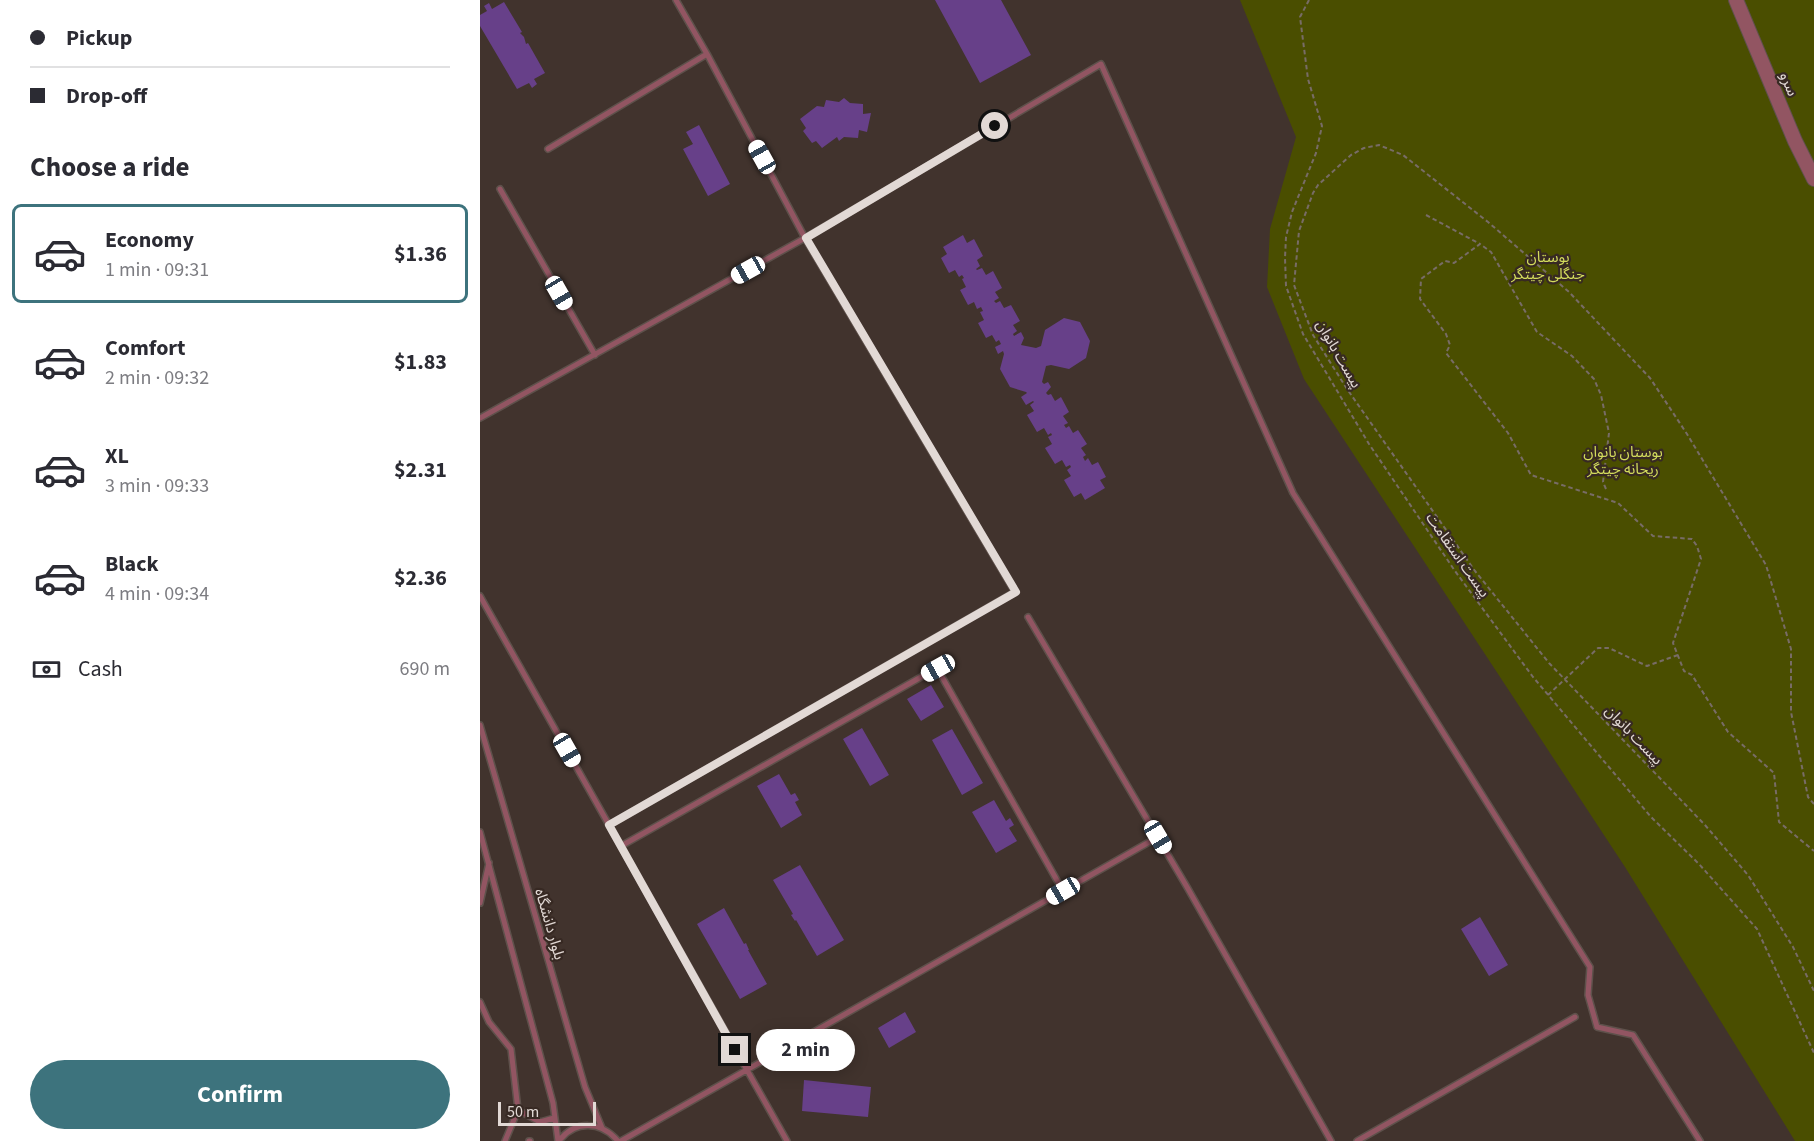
<!DOCTYPE html>
<meta charset="utf-8">
<style>
:root{--surface:#fff;--page:#f7f7f7;--text:#2b2b33;--muted:#7c7c81;--line:#e1e1e2;--accent:#3d737d}
body{margin:0;font-family:"Source Sans 3","Noto Sans Arabic",sans-serif;background:var(--page);color:var(--text);height:100vh;display:flex;flex-direction:column;font-size:22px;white-space:nowrap}
*{box-sizing:border-box;margin:0}
p{font-size:20px;color:var(--muted)}
.icon{flex:none;width:33px;height:33px;fill:none;stroke:currentColor;stroke-width:2;stroke-linecap:round;stroke-linejoin:round}
.map{position:relative;flex:1;overflow:hidden}
.details{display:flex;flex-direction:column;background:var(--surface);width:480px}
.details>*{flex:none}
.top-card{display:grid;align-content:center;height:132px;padding:0 30px;background:var(--surface)}
.scale{position:absolute;left:18px;bottom:15px;width:98px;box-sizing:border-box;padding-left:6px;border:3px solid #e2d9d5;border-top:0;font-size:16px;line-height:21px;white-space:nowrap;color:#e2d9d5;-webkit-text-stroke:4px #372923;paint-order:stroke}
.end{position:absolute;width:27px;height:27px;margin:-14px;border:8px solid #e2d9d5;background:#111;box-shadow:0 0 0 3px #111}
.from{border-radius:50%}
.bubble{position:absolute;height:42px;border-radius:21px;background:var(--surface);box-shadow:0 3px 15px #0003;font-size:20px;font-weight:700;line-height:42px;text-align:center}
.car{position:absolute;width:18px;height:36px;margin:-18px -9px;border-radius:8px;box-shadow:0 0 4px 2px #0007;background:linear-gradient(#fff 24%,#345 0 40%,#fff 0 76%,#345 0 86%,#fff 0)}
.top-card b{display:flex;align-items:center;gap:21px;height:57px;font-size:22px}
.top-card b+b{border-top:2px solid var(--line)}
.top-card i{width:15px;height:15px;background:var(--text)}
ul{padding:0;list-style:none}
li{display:flex;align-items:center;gap:18px;height:99px;margin:0 12px 9px;padding:0 18px;border:3px solid transparent;border-radius:9px}
li div{flex:1}
li b{display:block;font-size:22px}
li em{font-style:normal;font-weight:700}
li.active{border-color:var(--accent)}
li>.icon{width:54px;height:54px;stroke-width:1.5}
h2{padding:0 30px;font-size:27px;line-height:72px}
.pay{display:flex;align-items:center;gap:15px;height:66px;padding:0 30px;font-size:22px}
.pay p{margin-inline-start:auto}
.button{display:flex;gap:12px;margin-top:auto;padding:12px 30px}
.button a{flex:1;height:69px;border-radius:36px;background:var(--accent);color:#fff;font-size:24px;font-weight:700;line-height:69px;text-align:center}
main{display:flex;flex:1;min-height:0}
.map>svg:first-child{display:block}
.green{fill:#4a4e00}
.building{fill:#674089}
.lines{fill:none;stroke-linecap:round;stroke-linejoin:round}
.service-casing{stroke:#5e514b;stroke-width:8}
.tertiary-casing{stroke:#5e514b;stroke-width:16}
.path{stroke:#786c66;stroke-width:2;stroke-dasharray:4.5 3;stroke-linecap:butt}
.service{stroke:#925562;stroke-width:5}
.tertiary{stroke:#925562;stroke-width:14}
.route{stroke:#e2d9d5;stroke-width:8}
.labels{text-anchor:middle;stroke-width:4.5;stroke-linejoin:round;paint-order:stroke}
.street-label{font-size:15px;fill:#e2d9d5;stroke:#372923}
.park-label{font-size:15px;fill:#d3dc5c;stroke:#372923}
</style>
<main>
<section class="details">
<div class="top-card">
<b><i class="from"></i>Pickup</b>
<b><i></i>Drop-off</b>
</div>
<h2>Choose a ride</h2>
<ul>
<li class="active"><svg class="icon" aria-label="car" viewBox="0 0 24 24"><path d="M5 17H2v-5l4-1 3-4h7l3 4 3 1v5h-3M9 17h6M6 11h13"/><circle cx="7" cy="17" r="2"/><circle cx="17" cy="17" r="2"/></svg><div><b>Economy</b><p>1 min · 09:31</p></div><em>$1.36</em></li>
<li><svg class="icon" aria-label="car" viewBox="0 0 24 24"><path d="M5 17H2v-5l4-1 3-4h7l3 4 3 1v5h-3M9 17h6M6 11h13"/><circle cx="7" cy="17" r="2"/><circle cx="17" cy="17" r="2"/></svg><div><b>Comfort</b><p>2 min · 09:32</p></div><em>$1.83</em></li>
<li><svg class="icon" aria-label="car" viewBox="0 0 24 24"><path d="M5 17H2v-5l4-1 3-4h7l3 4 3 1v5h-3M9 17h6M6 11h13"/><circle cx="7" cy="17" r="2"/><circle cx="17" cy="17" r="2"/></svg><div><b>XL</b><p>3 min · 09:33</p></div><em>$2.31</em></li>
<li><svg class="icon" aria-label="car" viewBox="0 0 24 24"><path d="M5 17H2v-5l4-1 3-4h7l3 4 3 1v5h-3M9 17h6M6 11h13"/><circle cx="7" cy="17" r="2"/><circle cx="17" cy="17" r="2"/></svg><div><b>Black</b><p>4 min · 09:34</p></div><em>$2.36</em></li>
</ul>
<div class="pay"><svg class="icon" aria-label="cash" viewBox="0 0 24 24"><path d="M3 7h18v10H3z"/><circle cx="12" cy="12" r="2"/></svg>Cash<p>690 m</p></div>
<div class="button"><a>Confirm</a></div>
</section>
<div class="map">
<svg width="1334" height="1141" viewBox="0 0 1334 1141">
<rect width="100%" height="100%" fill="#41332d"/>
<path class="green" d="M760,0H1334V1141H1315L1145,867L824,379L787,287L790,229L816,137Z"/>
<path class="building" d="M455,0H521L551,55L500,83Z
M24,2L42,32L40,33L44,37L46,44L48,43L65,73L54,79L57,84L52,88L49,83L37,89L0,26V15L7,11L4,6L9,3L12,9Z
M364,98L370,103L383,104V114L391,113L387,132L379,130L378,138L364,137L359,141L357,137L342,148L336,141L332,143L323,131L326,128L320,119L337,106L344,107L346,100L359,102Z
M219,125L250,184L228,196L203,149L213,144L206,132Z
M483,235L487,243L494,239L503,256L497,260L500,266L496,269L497,270L502,268L506,275L513,271L522,288L515,292L519,298L514,301L516,303L520,301L524,308L531,305L540,321L533,325L537,331L533,334L534,336L541,332L544,338L541,345L556,348L561,346L565,330L584,318L600,322L610,341L606,358L589,369L571,365L566,366L562,382L564,384L568,382L571,387L566,393L568,395L571,394L575,401L581,397L589,412L583,416L588,423L584,425L586,428L589,426L593,433L598,430L607,444L601,448L606,455L603,457L605,461L608,458L612,465L618,462L626,477L620,480L625,488L605,500L601,493L594,497L584,480L591,476L587,470L591,467L590,465L586,467L582,460L575,464L565,448L572,444L568,437L572,435L571,433L568,435L564,428L557,432L547,415L554,411L550,405L554,402L553,401L546,405L541,397L547,393L546,392L530,387L520,369L524,354L523,351L518,354L515,347L521,344L519,340L516,342L512,335L506,338L498,323L504,320L500,312L503,311L501,307L497,309L494,302L488,305L480,290L486,287L482,279L484,278L482,275L479,277L475,270L469,273L461,258L467,254L463,247Z
M451,685L464,707L441,721L427,699Z
M382,728L409,775L390,786L363,739Z
M472,729L503,783L482,795L452,740Z
M299,774L311,795L315,793L319,800L315,802L322,815L301,828L277,786Z
M514,800L526,821L530,818L534,825L529,828L537,841L516,853L492,812Z
M320,865L364,940L337,956L316,920L315,921L311,915L313,914L293,880Z
M244,908L264,944L266,943L269,950H268L287,984L260,999L217,924Z
M1000,917L1028,965L1009,976L981,929Z
M425,1012L436,1032L409,1048L398,1028Z
M324,1080L391,1087L388,1117L322,1111Z"/>
<g class="lines">
<g class="service-casing">
<path id="service" d="M196,0L227,54
M68,149L227,54L325,238L535,592L129,825
M20,189L115,355
M0,418L325,238L621,64L813,493L1110,967L1108,995L1117,1027L1153,1035L1220,1141
M0,596L307,1141
M548,617L707,887L851,1141
M0,725L105,1087L122,1128
M0,832L73,1103L78,1141
M141,846L457,668L583,891
M0,903L9,863
M0,1002L9,1022L31,1049L38,1110L25,1141
M38,1110L60,1122L74,1118
M49,1141H50
M79,1141C95,1120 121,1121 138,1141
M141,1141L678,837
M877,1141L1095,1017"/>
</g>
<g class="tertiary-casing">
<path id="tertiary" d="M1256,0L1315,141L1334,179"/>
</g>
<path class="path" d="M829,0L820,17L828,79L842,126L836,153L812,212L806,237L805,258L806,286L823,334L889,444L975,571L1053,677L1171,817L1219,864L1277,929L1334,1053
M946,215L1000,244
M1126,489L1123,482L1129,433L1121,395L1114,379L1092,356L1057,332L1011,252L1000,244L974,263L965,261L941,279L940,299L966,334L970,345L966,353L1028,433L1051,475L1138,503L1173,536L1212,539L1217,546L1221,559L1193,643L1204,671L1212,675L1248,732L1294,773L1299,822L1334,851
M1068,695L1118,648H1129L1167,666L1198,655
M1334,804L1328,797L1311,712V649L1286,565L1207,434L1170,378L1089,292L1008,222L923,155L899,145L884,148L871,155L838,185L833,193L819,231L814,285L833,335L867,389L995,571L1069,663L1225,825L1268,875L1313,947L1334,991"/>
<use href="#service" class="service"/>
<use href="#tertiary" class="tertiary"/>
</g>
<g class="lines">
<path class="route" d="M255,1050L129,825L536,592L326,238L515,126"/>
</g>
<g class="labels">
<g class="street-label">
<text transform="translate(1309 84) rotate(68)" y="5">سرو</text>
<text transform="translate(859 354) rotate(60)" y="5">پیست بانوان</text>
<text transform="translate(978 555) rotate(55)" y="5">پیست استقامت</text>
<text transform="translate(1154 735) rotate(46)" y="5">پیست بانوان</text>
<text transform="translate(70 924) rotate(74)" y="5">بلوار دانشگاه</text>
</g>
<g class="park-label">
<text x="1068" y="262">بوستان<tspan x="1068" dy="17">جنگلی چیتگر</tspan></text>
<text x="1143" y="457">بوستان بانوان<tspan x="1143" dy="17">ریحانه چیتگر</tspan></text>
</g>
</g>
</svg>
<div class="scale">50 m</div>
<i class="end from" style="left:515px;top:126px"></i>
<i class="end" style="left:255px;top:1050px"></i>
<div class="bubble" style="left:276px;top:1029px;width:99px">2 min</div>
<i class="car" style="left:282px;top:157px;rotate:331deg"></i>
<i class="car" style="left:268px;top:270px;rotate:241deg"></i>
<i class="car" style="left:79px;top:293px;rotate:150deg"></i>
<i class="car" style="left:458px;top:668px;rotate:241deg"></i>
<i class="car" style="left:87px;top:750px;rotate:150deg"></i>
<i class="car" style="left:678px;top:837px;rotate:149deg"></i>
<i class="car" style="left:583px;top:891px;rotate:240deg"></i>
</div>
</main>
